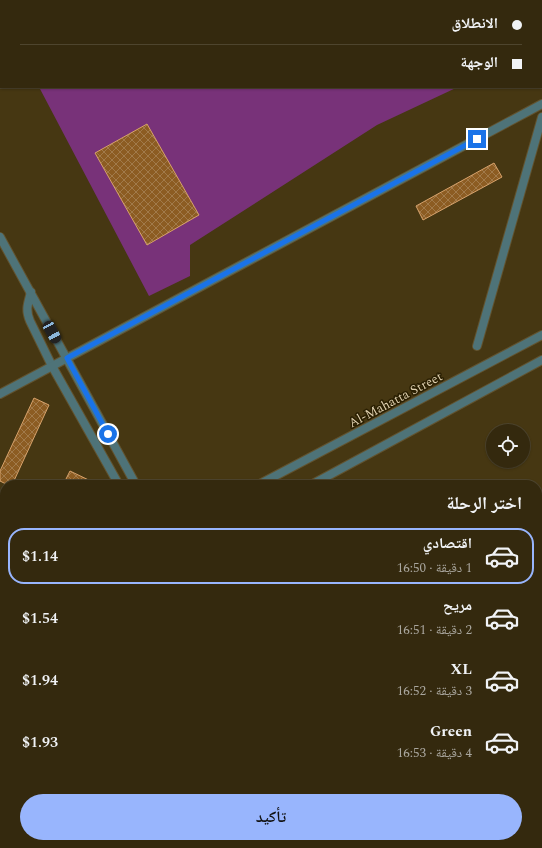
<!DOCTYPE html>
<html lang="ar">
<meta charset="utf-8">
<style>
:root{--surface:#34290e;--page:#3c3117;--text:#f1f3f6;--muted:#a9a69e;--line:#4e452e;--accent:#98b5fd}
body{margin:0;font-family:Spectral,"Noto Naskh Arabic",serif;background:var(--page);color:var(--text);direction:rtl;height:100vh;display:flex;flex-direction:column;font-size:15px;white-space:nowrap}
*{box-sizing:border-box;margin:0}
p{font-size:13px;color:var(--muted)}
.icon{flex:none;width:22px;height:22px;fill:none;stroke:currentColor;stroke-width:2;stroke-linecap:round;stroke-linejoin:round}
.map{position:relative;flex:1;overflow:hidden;direction:ltr}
.sheet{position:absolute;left:0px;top:480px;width:542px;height:368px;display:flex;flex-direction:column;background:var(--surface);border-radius:16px 16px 0 0;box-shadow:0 1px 3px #0004,0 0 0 1px var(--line);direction:rtl}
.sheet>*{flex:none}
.hud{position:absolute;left:0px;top:0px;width:542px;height:88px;box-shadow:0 1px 3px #0004,0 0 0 1px var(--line);direction:rtl;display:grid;align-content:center;height:88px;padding:0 20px;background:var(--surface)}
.controls{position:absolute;left:486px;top:424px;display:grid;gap:8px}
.controls a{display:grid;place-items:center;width:44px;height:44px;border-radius:50%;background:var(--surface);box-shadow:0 1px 3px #0004,0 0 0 1px var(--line);font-size:20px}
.end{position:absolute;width:18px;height:18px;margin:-9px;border:5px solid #1a73e8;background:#fff;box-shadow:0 0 0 2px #fff}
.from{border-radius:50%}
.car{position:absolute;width:12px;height:24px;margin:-12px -6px;border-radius:5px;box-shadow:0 0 3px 1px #0007;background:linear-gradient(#222 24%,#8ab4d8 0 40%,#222 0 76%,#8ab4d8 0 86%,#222 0)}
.hud b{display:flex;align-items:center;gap:14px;height:38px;font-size:15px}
.hud b+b{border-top:1px solid var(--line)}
.hud i{width:10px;height:10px;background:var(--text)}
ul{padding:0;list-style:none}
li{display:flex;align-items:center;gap:12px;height:56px;margin:0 8px 6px;padding:0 12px;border:2px solid transparent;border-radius:16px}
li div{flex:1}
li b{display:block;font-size:15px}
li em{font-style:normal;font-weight:600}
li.on{border-color:var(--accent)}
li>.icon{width:36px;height:36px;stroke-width:1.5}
h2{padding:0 20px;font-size:18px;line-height:48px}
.action{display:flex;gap:8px;margin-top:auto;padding:8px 20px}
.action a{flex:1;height:46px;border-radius:24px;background:var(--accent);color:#111;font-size:16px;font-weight:600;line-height:46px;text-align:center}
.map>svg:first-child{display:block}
.park{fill:#783279}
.building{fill:url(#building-cross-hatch);stroke:#d7a26b}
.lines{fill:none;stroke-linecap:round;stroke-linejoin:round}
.service-casing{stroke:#62532f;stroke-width:10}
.minor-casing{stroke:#62532f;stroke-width:10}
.tertiary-casing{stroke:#62532f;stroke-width:10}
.service{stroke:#4e7378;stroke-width:8}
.minor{stroke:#4e7378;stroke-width:8}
.tertiary{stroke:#4e7378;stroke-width:8}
.route{stroke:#1a73e8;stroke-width:5}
.labels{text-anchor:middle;stroke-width:3;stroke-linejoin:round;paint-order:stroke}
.street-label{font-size:13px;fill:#e1d2b1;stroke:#2a1f02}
</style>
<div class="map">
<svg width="542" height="848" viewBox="0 0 542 848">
<defs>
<pattern id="building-cross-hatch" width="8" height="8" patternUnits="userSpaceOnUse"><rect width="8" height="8" fill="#8c5c22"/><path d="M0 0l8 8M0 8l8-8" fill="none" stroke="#a17a4a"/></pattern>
</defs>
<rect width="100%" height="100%" fill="#463712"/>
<path class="park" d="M0,0H542V67H541V1H1V15L0,13Z
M39,87H458L377,125L190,245V276L149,296Z"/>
<path class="building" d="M147,124L199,215L147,245L95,153Z
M494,163L502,177L423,220L416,206Z
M34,398L49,405L12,485H8L0,481V471Z
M70,471L99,485H63Z
M0,817L5,827V843H14L16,848H0Z"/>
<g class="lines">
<g class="service-casing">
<path id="service" d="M31,292C28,304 25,309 30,321L52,366L119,485"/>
</g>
<g class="minor-casing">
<path id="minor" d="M0,64L1,63
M477,346L542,117
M0,394L542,104
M0,515L5,524
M537,548L542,545
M537,719L542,723
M171,843L174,848
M299,843L302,848
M476,843L484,848
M44,847L52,843"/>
</g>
<g class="tertiary-casing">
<path id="tertiary" d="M0,237L136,485
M258,485L542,335
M311,485L542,360
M0,625L5,622
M0,650L5,647
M0,763L5,772
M0,817L5,827
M14,843L16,848
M42,843L45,848"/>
</g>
<use href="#service" class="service"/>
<use href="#minor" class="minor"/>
<use href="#tertiary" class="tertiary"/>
</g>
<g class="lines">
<path class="route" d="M108,434L67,358L477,139"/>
</g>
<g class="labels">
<g class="street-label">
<text transform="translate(395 399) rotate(-28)" y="5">Al-Mahatta Street</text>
</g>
</g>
</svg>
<div class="controls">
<a><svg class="icon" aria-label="locate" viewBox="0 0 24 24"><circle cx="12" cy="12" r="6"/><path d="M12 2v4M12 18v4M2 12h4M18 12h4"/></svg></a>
</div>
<i class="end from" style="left:108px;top:434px"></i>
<i class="end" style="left:477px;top:139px"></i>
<i class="car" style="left:52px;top:332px;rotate:151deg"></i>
<div class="hud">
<b><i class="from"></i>الانطلاق</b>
<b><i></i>الوجهة</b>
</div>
<section class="sheet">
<h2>اختر الرحلة</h2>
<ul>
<li class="on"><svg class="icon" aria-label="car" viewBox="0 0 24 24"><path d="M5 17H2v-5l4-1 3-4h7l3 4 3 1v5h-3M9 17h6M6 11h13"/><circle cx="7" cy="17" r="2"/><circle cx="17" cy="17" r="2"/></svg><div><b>اقتصادي</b><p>1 دقيقة · 16:50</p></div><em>$1.14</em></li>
<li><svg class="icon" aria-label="car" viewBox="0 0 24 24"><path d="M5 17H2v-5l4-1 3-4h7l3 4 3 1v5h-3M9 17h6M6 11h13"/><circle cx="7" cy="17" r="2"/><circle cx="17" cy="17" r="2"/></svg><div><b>مريح</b><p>2 دقيقة · 16:51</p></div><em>$1.54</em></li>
<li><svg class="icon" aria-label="car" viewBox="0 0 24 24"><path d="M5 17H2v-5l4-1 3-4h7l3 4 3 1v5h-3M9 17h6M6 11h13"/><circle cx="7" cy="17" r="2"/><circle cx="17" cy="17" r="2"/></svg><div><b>XL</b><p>3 دقيقة · 16:52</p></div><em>$1.94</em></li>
<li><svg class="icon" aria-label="car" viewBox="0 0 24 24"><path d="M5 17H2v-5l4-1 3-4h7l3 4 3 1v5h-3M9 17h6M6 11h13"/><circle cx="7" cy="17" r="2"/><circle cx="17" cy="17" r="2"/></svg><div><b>Green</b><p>4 دقيقة · 16:53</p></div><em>$1.93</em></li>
</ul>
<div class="action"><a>تأكيد</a></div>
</section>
</div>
